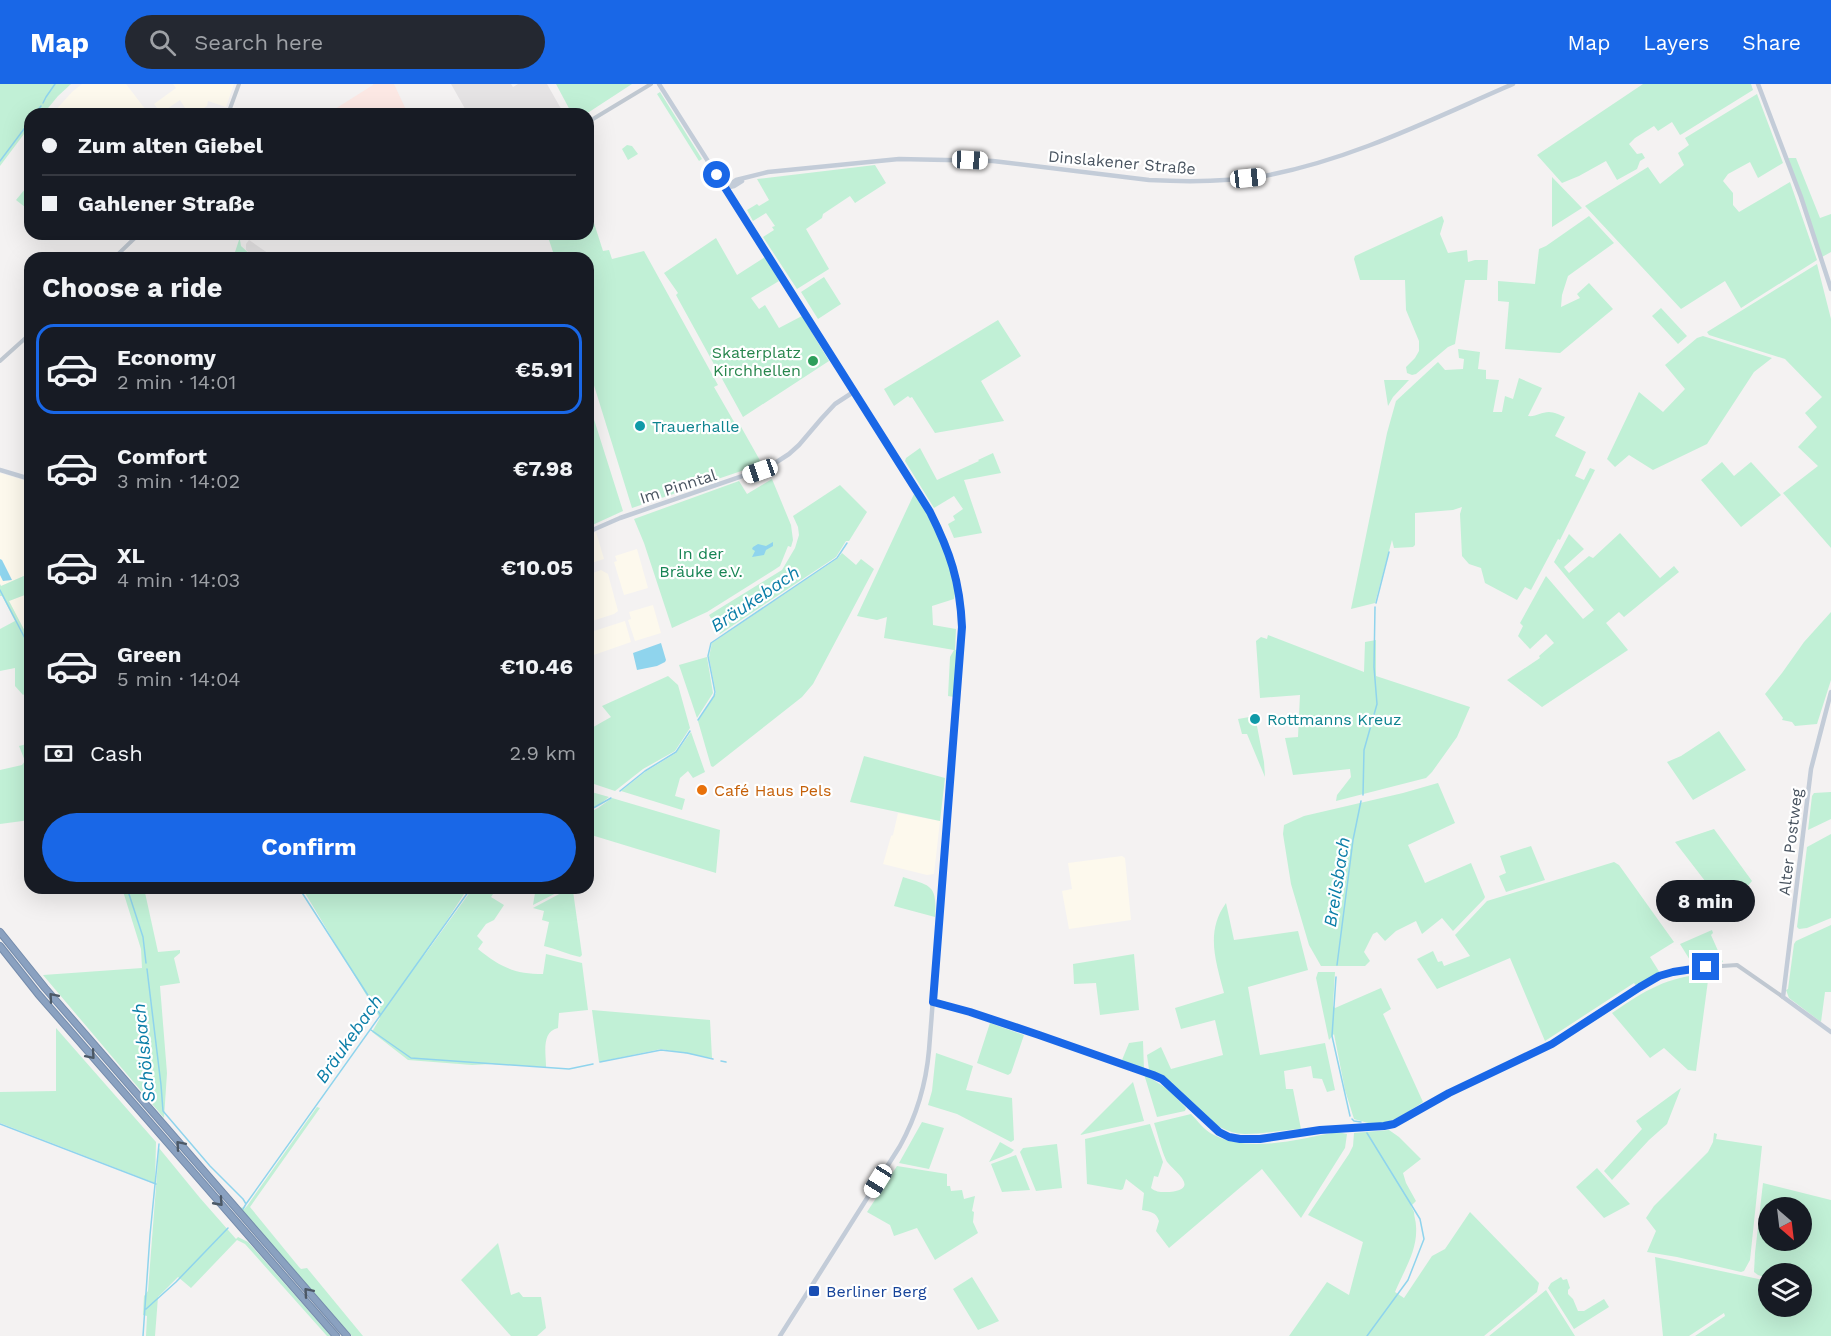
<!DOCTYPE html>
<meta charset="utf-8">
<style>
:root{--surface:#171b24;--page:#242831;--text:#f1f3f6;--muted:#9ea1a6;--line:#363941;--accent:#1967e7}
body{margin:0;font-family:"Work Sans",sans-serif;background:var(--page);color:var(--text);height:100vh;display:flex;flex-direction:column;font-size:22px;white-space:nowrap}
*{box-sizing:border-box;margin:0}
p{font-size:20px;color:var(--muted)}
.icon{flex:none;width:33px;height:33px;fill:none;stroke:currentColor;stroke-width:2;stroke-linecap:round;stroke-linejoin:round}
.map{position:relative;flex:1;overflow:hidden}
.sheet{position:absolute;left:24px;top:168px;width:570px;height:642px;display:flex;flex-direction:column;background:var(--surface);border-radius:18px;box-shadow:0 6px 24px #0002}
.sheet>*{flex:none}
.guide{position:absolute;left:24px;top:24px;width:570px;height:132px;border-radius:18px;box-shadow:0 6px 24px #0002;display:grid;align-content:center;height:132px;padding:0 18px;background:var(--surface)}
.needle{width:39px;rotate:152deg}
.controls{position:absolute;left:1758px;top:1113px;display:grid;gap:12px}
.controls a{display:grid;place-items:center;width:54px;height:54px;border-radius:50%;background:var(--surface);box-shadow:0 6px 24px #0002;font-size:30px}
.end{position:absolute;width:27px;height:27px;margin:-14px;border:8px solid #1967e7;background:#fff;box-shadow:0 0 0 3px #fff}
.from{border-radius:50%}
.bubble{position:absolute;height:42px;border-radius:21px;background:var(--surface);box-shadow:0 6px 24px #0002;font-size:20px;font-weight:700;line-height:42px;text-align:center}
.car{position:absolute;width:18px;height:36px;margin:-18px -9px;border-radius:8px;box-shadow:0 0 4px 2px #0007;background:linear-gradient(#fff 24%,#345 0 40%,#fff 0 76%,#345 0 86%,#fff 0)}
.guide b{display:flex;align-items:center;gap:21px;height:57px;font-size:22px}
.guide b+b{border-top:2px solid var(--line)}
.guide i{width:15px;height:15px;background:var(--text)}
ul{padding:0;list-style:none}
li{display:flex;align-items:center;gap:18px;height:90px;margin:0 12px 9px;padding:0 6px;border:3px solid transparent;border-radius:18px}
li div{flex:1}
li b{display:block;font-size:22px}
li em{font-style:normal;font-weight:700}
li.active{border-color:var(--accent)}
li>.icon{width:54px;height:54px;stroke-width:1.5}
h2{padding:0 18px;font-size:27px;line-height:72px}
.pay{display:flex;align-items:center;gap:15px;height:66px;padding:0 18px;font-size:22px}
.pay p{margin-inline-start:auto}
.action{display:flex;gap:12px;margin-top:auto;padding:12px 18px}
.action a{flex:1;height:69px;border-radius:36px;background:var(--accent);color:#fff;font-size:24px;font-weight:700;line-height:69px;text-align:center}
header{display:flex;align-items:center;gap:36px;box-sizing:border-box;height:84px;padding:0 30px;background:var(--accent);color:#fff}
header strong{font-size:28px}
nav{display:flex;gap:33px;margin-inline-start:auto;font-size:21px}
.search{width:420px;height:54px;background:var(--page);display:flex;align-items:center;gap:15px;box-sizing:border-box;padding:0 21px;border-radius:33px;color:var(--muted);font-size:22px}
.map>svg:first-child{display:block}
.commercial{fill:#fdf9ed}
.education{fill:#e5e3e4}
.medical{fill:#fce8e4}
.green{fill:#c1f0d6;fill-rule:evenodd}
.water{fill:#8fd4ed}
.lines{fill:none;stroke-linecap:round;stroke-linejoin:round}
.stream{stroke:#8fd4ed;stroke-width:1.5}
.motorway-casing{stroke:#758cac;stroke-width:8}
.tertiary{stroke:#c0c8d1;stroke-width:4}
.secondary{stroke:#c3ccd8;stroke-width:4.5}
.motorway{stroke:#8aa1c0;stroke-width:6}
.oneway{stroke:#4c5865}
.route{stroke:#1967e7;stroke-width:8}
.leisure-dot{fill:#2e9e5b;stroke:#fff;stroke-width:2}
.culture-dot{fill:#0f9aa8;stroke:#fff;stroke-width:2}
.food-dot{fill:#e8710a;stroke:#fff;stroke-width:2}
.transit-dot{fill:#1a4fb4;stroke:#fff;stroke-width:2}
.labels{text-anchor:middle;stroke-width:4.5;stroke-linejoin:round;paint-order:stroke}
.street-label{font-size:16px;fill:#495460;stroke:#fff}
.leisure-label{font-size:16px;fill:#27864d;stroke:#fff;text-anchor:end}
.culture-label{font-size:16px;fill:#0d838f;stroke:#fff;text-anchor:start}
.park-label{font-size:16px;fill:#178454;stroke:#fff}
.food-label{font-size:16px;fill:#c56008;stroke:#fff;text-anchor:start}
.transit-label{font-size:16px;fill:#164399;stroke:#fff;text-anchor:start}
.water-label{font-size:18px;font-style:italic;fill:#0b7ea8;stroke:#fff}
</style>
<header>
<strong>Map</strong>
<div class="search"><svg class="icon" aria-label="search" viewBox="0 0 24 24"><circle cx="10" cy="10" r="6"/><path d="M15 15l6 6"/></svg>Search here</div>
<nav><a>Map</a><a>Layers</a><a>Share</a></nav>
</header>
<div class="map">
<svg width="1831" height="1252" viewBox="0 0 1831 1252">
<rect width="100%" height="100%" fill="#f4f2f2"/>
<path class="commercial" d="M82,0H126L149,30H54L53,29L72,8Z
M173,0H234L226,23L208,17L207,22L195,30H189L180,16L161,29L154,20L176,4Z
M0,389L30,398V498L26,491L1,502L0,500Z
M596,448L604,475L588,480V452Z
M637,465L648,504L624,511L614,478L617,477L615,472Z
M601,486L608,490L618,527L614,530L589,538L588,491Z
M30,509V557L9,517Z
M653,521L661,549L635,557L628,536L631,535L629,528Z
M625,537L631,558L588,573V549Z
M898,729L940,737L934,790L927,791L883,780L891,752L893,751Z
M1122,772L1125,774L1131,836L1069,845L1062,807L1072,805L1068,779Z"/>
<path class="education" d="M451,0H511L513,3L518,0H547L564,30H468Z
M249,156L275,174H254L246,166V160Z"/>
<path class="medical" d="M373,0H394L408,30H327L373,1Z"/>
<path class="green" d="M0,0H71L58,12L44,29L30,30V42L0,82Z
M556,0H632L586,30H572Z
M1643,0H1751L1753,6L1682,50L1680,51L1672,38L1658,47L1654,42L1635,54L1629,60L1637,70L1642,69L1645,74L1640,77L1637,85L1617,96L1606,77L1579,92L1562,99L1537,71Z
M660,8L702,75L699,77L657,10Z
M1757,10L1783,79L1758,94L1750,78L1728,90L1723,97L1733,109V121L1739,128L1790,98L1817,176L1741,224L1725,197L1681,225L1585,122L1648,83L1660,100L1684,81L1678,69L1689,61L1685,54Z
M627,61L632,62L638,70L628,76L622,65Z
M1788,74H1796L1820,134L1831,130V168L1822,173Z
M875,81L886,99L855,119L850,112L823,130L822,134L806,145L829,185L797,205L763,153L774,146L772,143L775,142L766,129L753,137L747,126L757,120L759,122L769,116L757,95Z
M1552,93L1582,124L1552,143Z
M30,99V127L16,116Z
M1442,132L1444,137L1440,150L1448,169L1467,166L1468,178L1475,176H1488L1487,196H1465L1455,260L1448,263L1416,290L1412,291L1407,289L1406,283L1415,274L1419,267V257L1406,226L1405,196H1360L1354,175L1355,172Z
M1589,132L1614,159L1568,192L1562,211L1561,223L1580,214L1577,210L1589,199L1613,225L1560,269L1505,265L1509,218L1498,217V197L1535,200L1539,165L1546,162Z
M588,139H594L603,167L609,166L612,175L644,167L718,301L714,303L737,343L740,341L762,380L632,424L588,282V174H555L547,150H588Z
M241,150H242L240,156L241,162L254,174H233Z
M716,154L737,191L765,173L779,197L751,214L759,225L765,221L779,244L802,232L829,277L743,333L676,211L678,209L664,189Z
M1817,180L1831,235V464L1783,409L1818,382L1798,363L1817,343L1805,329L1822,313L1785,275L1709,251L1707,248Z
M824,193L841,220L818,235L801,208Z
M1661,224L1687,252L1678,260L1652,232Z
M998,236L1021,272L981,297L1004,337L935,349L912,313L910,314L908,312L894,322L884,305Z
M1703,252L1772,274L1754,288L1707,360L1653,386L1629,371L1615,383L1607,375L1639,308L1663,328L1685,305L1665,281L1697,254Z
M1458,265L1480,268L1478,285L1486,286V295L1499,296L1493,328H1502L1505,312L1513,315L1519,294L1542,304L1528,332C1536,333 1541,328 1549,328C1554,328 1560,331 1565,333L1555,352L1586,368L1575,392L1584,396L1590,384L1595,386L1560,456L1558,455L1531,506L1525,503L1517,516L1485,499L1481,484L1469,480L1462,472L1460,430L1462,423L1453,426L1415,429V461L1413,463L1394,464L1392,456L1375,519L1351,525L1387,349L1396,317L1438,278L1445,286L1463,285L1464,275L1459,274Z
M1384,296H1409L1393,313L1388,322Z
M592,329L623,427L588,443V331Z
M920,364L937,396L979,377L978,376L993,369L1001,389L964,396L982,449L954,454L948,440L955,436L953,432L963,425L954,412L934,424L905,377L906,374Z
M1722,378L1734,392L1751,378L1781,411L1741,443L1701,396Z
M772,395L791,441L793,456L791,463L788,462L780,482L774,486L707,528L672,544L644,459L634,435L739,397L747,410Z
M840,401L867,428L849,457H846L836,473L720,550L709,531L782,486L795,464L799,451L798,443L793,432Z
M914,410C929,427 961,493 954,515L932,522L933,541L956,545L955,566L958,565V568L954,613L948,612L950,573L954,566L884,554L887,533L877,536L857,532Z
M1620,449L1660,494L1674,482L1679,488L1624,533L1619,528L1606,539L1628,566L1542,623L1507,596L1540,574L1539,572L1554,559L1546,550L1530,565L1518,552L1523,542L1520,539L1546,492L1583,535L1594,526L1554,478L1569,450L1584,465L1564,483L1569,489L1589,472L1593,474Z
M842,469L856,481L861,475L874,485L813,600L802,613L713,683L711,682L698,637L716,609L709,573L712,559L838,474Z
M26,491L30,498V509L9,517L30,557V612L27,608L23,611L15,602V584L0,587V545L15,537L2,512H0V500L1,502Z
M1831,528V596L1817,640L1795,642L1792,638L1782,636L1783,634L1765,610L1782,589L1804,558Z
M1268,551L1364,588L1365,558L1376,556V592L1470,623L1457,653L1432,688L1426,694L1336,717L1337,711L1351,693L1350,685L1293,691L1285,654L1298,653L1300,611L1260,614L1256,557L1261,553L1267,555Z
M707,573L713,609L697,634L679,581Z
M668,592L678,601L690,644L675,667L643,685L615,707L588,698V646L611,633L602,622Z
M1255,632L1264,678L1265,693L1247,650H1242L1238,635Z
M1719,647L1746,686L1693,716L1667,678L1681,672Z
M691,648L705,688L693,694L688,687L680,694L675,712L685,715L682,726L621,707L645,688L676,669Z
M30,656V736L0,740V686L22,681L25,677L19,662L27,660Z
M864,672L945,694L940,737L850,718Z
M1438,699L1455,739L1408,761L1425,799L1471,779L1485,813L1484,815L1453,847L1442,834L1422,850L1416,837L1396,847L1385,857L1377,848L1373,850L1364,868L1370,877L1365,882H1321L1309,861L1291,800L1283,750L1284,741L1304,732L1403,709Z
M588,707L609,713L596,723L588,726Z
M1831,708V735L1808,746L1812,712L1814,709Z
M612,714L720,746L716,789L588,750V729L598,724Z
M1714,745L1752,797L1738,814L1733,810L1722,819L1675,758Z
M1831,750V834L1807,844L1799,845L1797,843L1807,763Z
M1531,762L1545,796L1506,808L1499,792L1506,789L1500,772Z
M1614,778L1619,781L1674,858L1650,873L1660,889L1637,903L1634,899L1545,957L1510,874L1437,905L1417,875L1433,867L1438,878L1442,877L1444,882L1470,872L1455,851L1487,817Z
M903,793C932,802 937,801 935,833L894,822Z
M122,804H144L158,868L180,866V869L174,874L180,899L160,902L167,989L164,1034L43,891L142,884L141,865Z
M302,804H468L423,873L473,804H497L491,813L504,821L494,836L486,840L477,852L483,858L478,865C500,883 515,890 543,890L546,870L582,879L588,926L559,929L558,944C541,948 546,969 546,983L492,980L472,981L408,976L372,948L380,934Z
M524,804H569L562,806L533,821L535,809Z
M573,807L582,871L580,873C567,870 556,865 544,862L549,838L542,836L544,827L533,824L563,808Z
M1226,819L1234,856L1298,847L1308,886L1248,903L1260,971L1325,959L1335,1006L1327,1008L1322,995L1313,994L1311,982L1284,987L1286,1005H1293L1301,1045C1283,1046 1263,1050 1245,1050C1208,1050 1181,1003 1149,986L1147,971L1161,963L1171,985L1223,971L1215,936L1181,945L1175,924L1224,909C1216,878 1205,848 1226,819Z
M1831,841V908H1825L1821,938L1789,914L1786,906L1788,905L1794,860L1796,857Z
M1712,846L1713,849L1711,851L1723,878L1693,881L1680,860Z
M1134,870L1139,926L1100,931L1096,899L1074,900L1073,880Z
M1318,888H1335L1333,922L1335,924L1381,904L1391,925L1383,930L1423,1018C1408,1028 1388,1043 1368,1039C1363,1038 1359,1036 1354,1035L1345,1006L1334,950L1329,956L1316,894Z
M1709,889L1696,987L1688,986L1664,964L1650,974L1612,929C1648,905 1664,894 1709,889Z
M592,926L710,936L712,974L661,965L599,978Z
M990,939L1024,951L1011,989L1008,991L977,979Z
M56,944L156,1058L155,1099L0,1039V1008L56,1007Z
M1143,957L1144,986L1122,976L1129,959Z
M936,969L973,982L966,1006L1012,1014L1014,1056L1011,1058L957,1030L928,1021L932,1007Z
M1144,990L1169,1006L1186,1024L1185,1027L1157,1033Z
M1133,998L1144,1037L1080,1051Z
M1681,1004L1667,1040L1649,1056L1612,1096L1604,1087L1642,1045L1636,1037Z
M317,1023L320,1024L250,1123L299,1183L301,1185L307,1184L363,1252H352L240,1125L242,1123L244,1125L247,1122Z
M1191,1030C1197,1036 1204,1046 1212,1050C1249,1070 1298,1055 1337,1048L1347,1050L1345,1064L1301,1134L1262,1085L1169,1164L1156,1147L1159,1137C1156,1128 1151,1128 1142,1126L1144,1109L1126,1095L1123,1105L1121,1106L1087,1100L1085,1055L1150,1040L1163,1078L1158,1093L1154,1092L1151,1104C1157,1109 1163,1108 1170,1108C1203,1104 1170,1085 1166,1076C1161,1065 1158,1051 1154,1039Z
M922,1038L944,1044L929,1085L899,1079Z
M1389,1046L1399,1053L1421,1075L1403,1089L1406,1099L1416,1117L1411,1122L1414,1128C1414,1133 1416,1137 1416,1142C1418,1166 1404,1186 1395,1208L1404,1214L1432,1172L1445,1165L1470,1128L1539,1199L1537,1208L1484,1252H1289L1327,1198L1349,1211L1363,1158L1308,1131L1349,1070L1353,1062L1354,1049Z
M1714,1049L1717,1050L1716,1055L1762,1062L1750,1176L1744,1187L1741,1188L1677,1173L1647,1168L1656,1147L1646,1134L1654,1122L1708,1068L1713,1058Z
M1000,1058L1014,1066L1011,1069L989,1078Z
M1057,1060L1062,1104L1036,1107L1020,1068L1023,1064Z
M159,1064L200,1114L236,1155L238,1153L248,1158L331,1252H327L245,1160L237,1156L191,1204L178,1193L158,1213L155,1252H146L147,1232L143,1231L144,1212L148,1207Z
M1016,1071L1030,1106L1002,1108L991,1080Z
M897,1082L947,1090V1102H950L951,1107L962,1106L964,1115L975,1112L972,1127L974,1128L973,1138L978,1149L935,1176L917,1144L894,1152L890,1141L867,1128Z
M1597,1084L1630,1120L1604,1134L1576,1103Z
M1763,1099L1831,1116V1252H1695L1725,1232L1724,1229L1689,1252H1663L1655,1173L1768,1197V1222H1802V1204L1812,1206V1202H1802V1190H1768V1194L1758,1191L1754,1188L1755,1169ZM1768,1124H1802V1156H1768Z
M498,1159L511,1211L519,1208L523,1213H541L546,1244L537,1252H511L461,1196Z
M972,1193L999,1237L978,1246L953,1205Z
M1561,1193L1563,1196L1567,1195L1570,1204L1568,1206V1210L1573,1215L1578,1227H1584L1604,1215L1609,1223L1574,1245L1548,1204L1551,1199Z
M1546,1206L1575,1252H1489Z"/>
<path class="water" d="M773,458V462L766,466L764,471L752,473L755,467L752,465L753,463L758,460L766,462Z
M0,475L2,476L12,496L3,497L0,491Z
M661,559L666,576L665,578L657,582L637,586L633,569Z"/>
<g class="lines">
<path class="stream" d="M43,19L46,13L55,0
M35,30L41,22
M0,77L30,37
M0,506L30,564
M1376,519L1389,468
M698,636L714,612L715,608L708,572L711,559L837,474L847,459
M620,707L645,687L676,668L690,647
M1363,711L1364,666L1377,620L1374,583L1375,523
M588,727L611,714
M127,804L143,853L146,879
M299,804L380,930
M1337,881L1353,756L1361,717
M147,885L161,1001L163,1027L210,1082L243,1115L246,1120L243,1125
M1336,893L1332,952L1350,1032
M371,946L411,974L569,985L593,980
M721,977L726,978
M600,978L661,966L687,969L713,975
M1352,1035L1354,1037L1361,1038
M0,1040L156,1100
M1367,1049L1420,1135L1424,1155L1408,1196L1367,1252
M246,1120L471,804
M146,1225L176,1198L228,1144
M143,1252L150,1151L159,1060"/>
<g class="motorway-casing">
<path id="motorway" d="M0,848L45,904L347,1252
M0,862L38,910L336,1252"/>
</g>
<path class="tertiary" d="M228,30L239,0
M588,38L651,0
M114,174L139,150
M0,277L30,250
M933,918L970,928L1111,975L1162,995L1219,1048L1229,1053L1240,1055H1260L1320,1046L1384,1042L1394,1040L1449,1009L1552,960L1640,903L1666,890L1692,884L1737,881L1783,913"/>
<path class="secondary" d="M659,0L930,427L946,459L957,495L961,518L962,543L929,966C926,1001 917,1031 900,1062L780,1252
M1758,0L1801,113L1831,205
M725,104L736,96L768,88L899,75L993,77L1149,96C1187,98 1226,98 1264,92C1351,76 1432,35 1513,0
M725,104L734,102L742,97
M0,386L30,395
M588,448L620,434L769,383L789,370L799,361L822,334L835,320L855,307
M1831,608L1811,685L1783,913L1831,948"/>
<use href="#motorway" class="motorway"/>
</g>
<defs><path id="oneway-chevron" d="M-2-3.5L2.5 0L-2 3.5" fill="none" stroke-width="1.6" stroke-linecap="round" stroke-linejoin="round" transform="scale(1.5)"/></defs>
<g class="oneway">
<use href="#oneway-chevron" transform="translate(53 913) rotate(-131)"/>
<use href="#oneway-chevron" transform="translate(91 971) rotate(49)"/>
<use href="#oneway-chevron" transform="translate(180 1061) rotate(-131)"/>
<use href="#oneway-chevron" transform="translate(219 1118) rotate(48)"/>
<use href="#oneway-chevron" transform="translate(308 1208) rotate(-131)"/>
</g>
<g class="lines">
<path class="route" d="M717,91L930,428C950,468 960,497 962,543L933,918L970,928L1039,951L1153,991L1162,995L1219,1048L1229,1053L1240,1055H1260L1320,1046L1384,1042L1394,1040L1449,1009L1552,960L1640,903L1659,892L1673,888L1706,883"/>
</g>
<circle class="leisure-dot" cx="813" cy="277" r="6"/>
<g class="culture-dot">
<circle cx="640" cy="342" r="6"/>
<circle cx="1255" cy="635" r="6"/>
</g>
<circle class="food-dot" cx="702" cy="706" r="6"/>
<rect class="transit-dot" x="808" y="1201" width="12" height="12" rx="3"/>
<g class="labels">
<g class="street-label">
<text transform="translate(1122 78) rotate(5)" y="6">Dinslakener Straße</text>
<text transform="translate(678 402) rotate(-18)" y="6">Im Pinntal</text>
<text transform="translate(1790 758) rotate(-83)" y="6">Alter Postweg</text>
</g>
<g class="leisure-label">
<text x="801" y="274">Skaterplatz<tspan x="801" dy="18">Kirchhellen</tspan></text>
</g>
<g class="culture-label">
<text x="652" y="348">Trauerhalle</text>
<text x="1267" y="641">Rottmanns Kreuz</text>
</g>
<g class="park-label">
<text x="701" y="475">In der<tspan x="701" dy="18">Bräuke e.V.</tspan></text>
</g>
<g class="food-label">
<text x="714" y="712">Café Haus Pels</text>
</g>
<g class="transit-label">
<text x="826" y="1213">Berliner Berg</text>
</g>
<g class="water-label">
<text transform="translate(755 515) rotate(-34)" y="6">Bräukebach</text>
<text transform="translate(1337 798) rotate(-81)" y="6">Breilsbach</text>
<text transform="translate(349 955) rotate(-55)" y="6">Bräukebach</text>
<text transform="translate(144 969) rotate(-96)" y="6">Schölsbach</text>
</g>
</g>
</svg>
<div class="controls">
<a><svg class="needle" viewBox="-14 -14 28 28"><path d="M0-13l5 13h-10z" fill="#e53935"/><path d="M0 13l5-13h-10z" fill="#9ea1a6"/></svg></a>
<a><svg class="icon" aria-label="layers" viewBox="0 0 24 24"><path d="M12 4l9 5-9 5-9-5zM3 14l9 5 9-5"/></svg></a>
</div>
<i class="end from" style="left:717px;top:91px"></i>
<i class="end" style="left:1706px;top:883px"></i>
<div class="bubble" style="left:1656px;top:796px;width:99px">8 min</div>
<i class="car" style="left:970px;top:76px;rotate:93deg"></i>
<i class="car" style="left:1248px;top:94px;rotate:84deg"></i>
<i class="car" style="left:760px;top:387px;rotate:251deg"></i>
<i class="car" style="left:878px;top:1097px;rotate:212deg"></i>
<div class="guide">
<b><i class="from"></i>Zum alten Giebel</b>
<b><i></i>Gahlener Straße</b>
</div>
<section class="sheet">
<h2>Choose a ride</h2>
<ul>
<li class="active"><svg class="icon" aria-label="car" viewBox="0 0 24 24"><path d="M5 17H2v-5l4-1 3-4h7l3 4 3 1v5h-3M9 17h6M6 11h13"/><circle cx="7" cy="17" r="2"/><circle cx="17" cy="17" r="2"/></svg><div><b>Economy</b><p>2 min · 14:01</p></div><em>€5.91</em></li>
<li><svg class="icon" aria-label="car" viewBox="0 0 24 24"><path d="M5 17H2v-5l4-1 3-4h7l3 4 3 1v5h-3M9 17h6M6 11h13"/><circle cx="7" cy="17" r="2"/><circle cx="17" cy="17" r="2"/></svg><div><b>Comfort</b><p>3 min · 14:02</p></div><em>€7.98</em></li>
<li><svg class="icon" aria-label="car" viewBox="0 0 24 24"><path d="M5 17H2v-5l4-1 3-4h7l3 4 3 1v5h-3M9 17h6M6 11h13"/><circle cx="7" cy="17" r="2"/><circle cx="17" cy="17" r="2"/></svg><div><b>XL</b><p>4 min · 14:03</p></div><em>€10.05</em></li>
<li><svg class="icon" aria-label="car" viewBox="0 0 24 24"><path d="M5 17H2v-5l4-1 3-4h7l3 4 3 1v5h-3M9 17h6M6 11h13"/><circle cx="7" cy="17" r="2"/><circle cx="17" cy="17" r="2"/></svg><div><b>Green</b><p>5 min · 14:04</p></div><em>€10.46</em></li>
</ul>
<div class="pay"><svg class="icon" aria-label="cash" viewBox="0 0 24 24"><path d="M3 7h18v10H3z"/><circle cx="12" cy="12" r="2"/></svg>Cash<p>2.9 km</p></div>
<div class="action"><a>Confirm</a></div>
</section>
</div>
